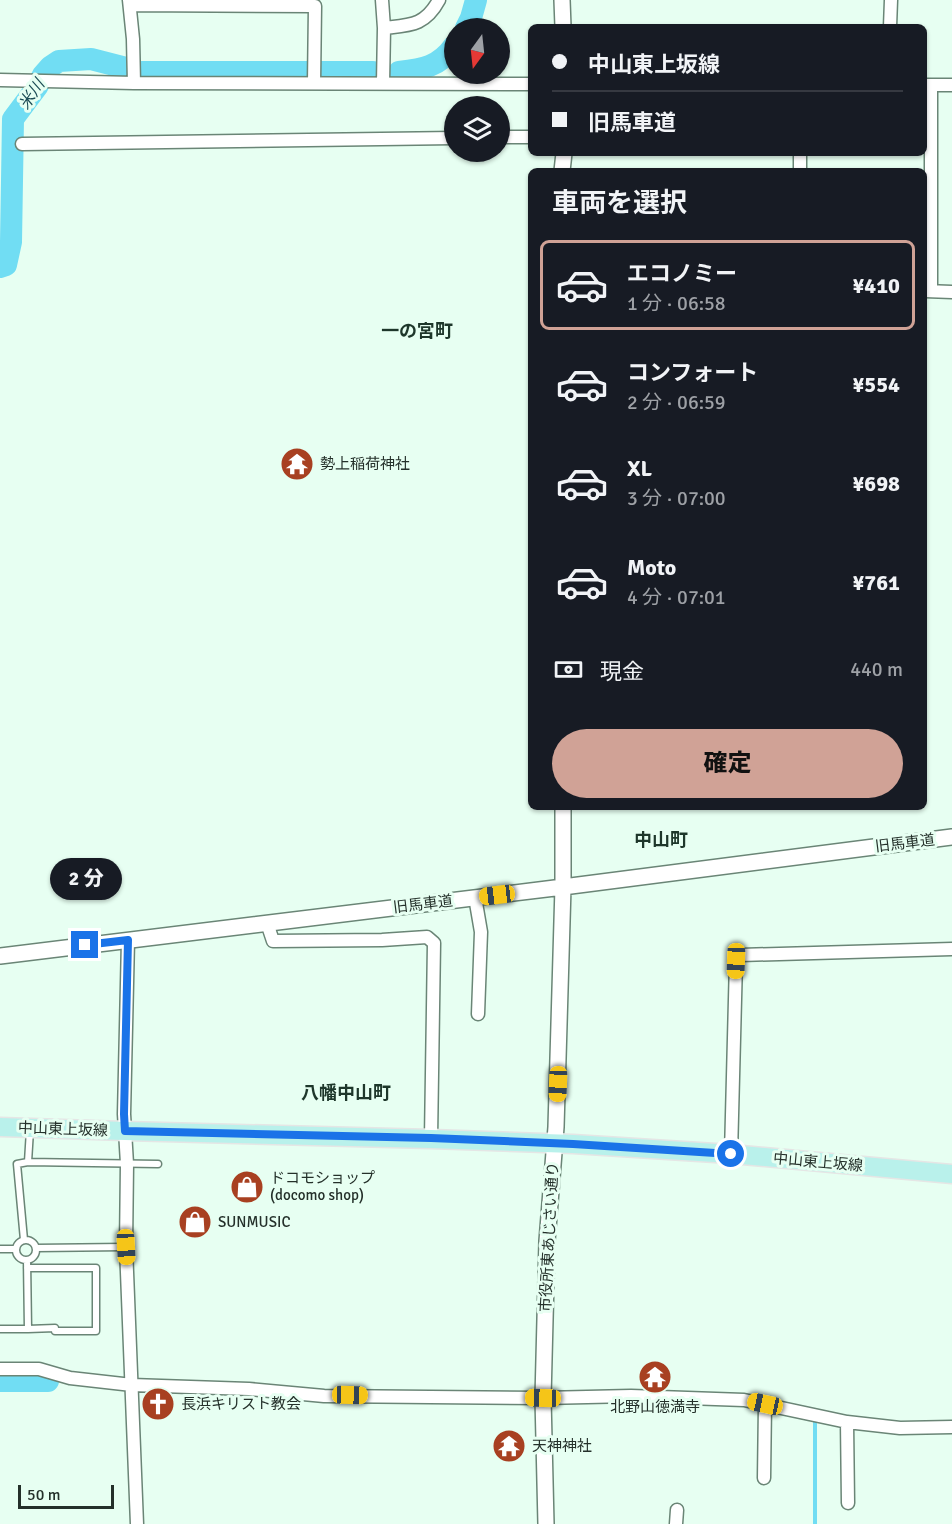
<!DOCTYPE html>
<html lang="ja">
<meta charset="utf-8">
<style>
:root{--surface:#171b24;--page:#20242c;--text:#f1f3f6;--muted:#9ea1a6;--line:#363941;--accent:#d0a296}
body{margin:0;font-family:Signika,"Noto Sans JP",sans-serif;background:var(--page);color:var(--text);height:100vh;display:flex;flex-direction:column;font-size:22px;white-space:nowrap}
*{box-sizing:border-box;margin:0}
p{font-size:20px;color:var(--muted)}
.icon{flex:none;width:33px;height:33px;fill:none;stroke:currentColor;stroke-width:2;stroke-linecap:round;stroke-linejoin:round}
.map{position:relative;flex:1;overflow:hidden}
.drawer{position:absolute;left:528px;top:168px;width:399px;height:642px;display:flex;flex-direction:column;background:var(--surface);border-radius:9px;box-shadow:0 2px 4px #0004}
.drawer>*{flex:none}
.guide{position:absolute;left:528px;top:24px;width:399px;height:132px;border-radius:9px;box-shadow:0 2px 4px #0004;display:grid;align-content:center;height:132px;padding:0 24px;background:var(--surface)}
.needle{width:39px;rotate:195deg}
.fabs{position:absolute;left:444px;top:18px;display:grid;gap:12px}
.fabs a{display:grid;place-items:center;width:66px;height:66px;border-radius:50%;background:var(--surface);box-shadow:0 2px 4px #0004;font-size:30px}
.scale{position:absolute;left:18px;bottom:15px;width:96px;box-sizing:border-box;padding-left:6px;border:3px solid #24302a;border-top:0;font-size:16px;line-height:21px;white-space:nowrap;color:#24302a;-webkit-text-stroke:4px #e7fff2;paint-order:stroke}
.end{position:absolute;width:27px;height:27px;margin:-14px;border:8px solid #1a73e8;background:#fff;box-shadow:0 0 0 3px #fff}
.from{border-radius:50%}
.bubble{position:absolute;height:42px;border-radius:21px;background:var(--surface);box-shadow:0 2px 4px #0004;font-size:20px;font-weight:800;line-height:42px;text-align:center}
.car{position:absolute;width:18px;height:36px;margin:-18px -9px;border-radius:8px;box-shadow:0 0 4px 2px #0007;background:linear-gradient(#f5c518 24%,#345 0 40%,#f5c518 0 76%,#345 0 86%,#f5c518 0)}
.guide b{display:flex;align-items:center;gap:21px;height:57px;font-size:22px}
.guide b+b{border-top:2px solid var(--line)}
.guide i{width:15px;height:15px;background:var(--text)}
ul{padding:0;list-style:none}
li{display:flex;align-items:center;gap:18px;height:90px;margin:0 12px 9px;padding:0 12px;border:3px solid transparent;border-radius:9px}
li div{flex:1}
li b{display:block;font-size:22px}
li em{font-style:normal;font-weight:800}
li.active{border-color:var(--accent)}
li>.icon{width:54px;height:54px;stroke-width:1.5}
h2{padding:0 24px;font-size:27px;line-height:72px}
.pay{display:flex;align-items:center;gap:15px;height:66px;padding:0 24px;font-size:22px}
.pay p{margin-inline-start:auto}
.action{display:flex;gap:12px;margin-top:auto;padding:12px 24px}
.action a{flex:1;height:69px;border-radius:36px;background:var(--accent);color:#111;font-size:24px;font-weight:800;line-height:69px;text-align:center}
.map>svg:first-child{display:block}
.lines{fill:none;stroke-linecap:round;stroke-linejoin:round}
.stream{stroke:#71ddf3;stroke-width:4}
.river{stroke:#71ddf3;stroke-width:22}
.service-casing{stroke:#6a8576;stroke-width:9}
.minor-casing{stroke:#6a8576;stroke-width:15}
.tertiary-casing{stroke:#6a8576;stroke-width:18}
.primary-casing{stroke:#e5e6e5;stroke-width:21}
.service{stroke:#fff;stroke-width:6}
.minor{stroke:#fff;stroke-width:12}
.tertiary{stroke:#fff;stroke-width:15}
.primary{stroke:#b9f1eb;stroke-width:18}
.route{stroke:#1a73e8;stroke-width:8}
.labels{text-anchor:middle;stroke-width:6;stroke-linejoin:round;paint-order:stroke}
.poi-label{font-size:15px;fill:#24302a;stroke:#e7fff2;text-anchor:start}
.street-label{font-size:15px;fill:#24302a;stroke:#e7fff2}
.water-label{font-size:16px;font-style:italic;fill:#1c4c55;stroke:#e7fff2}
.quarter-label{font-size:18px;font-weight:bold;fill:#1e372b;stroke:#e7fff2}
</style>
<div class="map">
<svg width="952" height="1524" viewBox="0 0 952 1524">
<rect width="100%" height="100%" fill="#e7fff2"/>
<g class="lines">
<path class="stream" d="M815,1524V1420"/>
<path class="river" d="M466,28L471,18L476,0
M142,72H310
M320,72H373
M399,72C423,69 439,67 454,46
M0,267L6,265L11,242L13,119L37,87L43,75L50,67L59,61L91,59L126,68
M0,1381H48"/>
<g class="service-casing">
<path id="service" d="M28,1162L30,1130
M24,1240L17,1164L28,1162L158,1164
M16 1250a10 10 0 1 1 20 0a10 10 0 1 1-20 0Z
M36,1248L125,1247
M0,1249H16
M27,1260L28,1329L55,1328V1331H96V1268H27
M0,1329H28"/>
</g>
<g class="minor-casing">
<path id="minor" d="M129,0L133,39L134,83
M382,0L384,28L383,83
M130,5L315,6L314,83
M890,27L891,0
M384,28C410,25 425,26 439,0
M0,80L134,83L531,84
M924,85H952
M931,85V291
M500,137H531
M22,144L454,138
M800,153V171
M925,291L952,292
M475,897L481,932L478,1014
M267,923L273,941L382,940L427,937L434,943L431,1139
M128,940L124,1114L127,1164L126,1247L137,1524
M731,1154L736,961L741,955L952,949
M0,1369H39L70,1378L132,1385L249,1389L324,1396L543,1398L631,1396L744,1400L847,1422L900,1428L952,1427
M847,1422L848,1503
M764,1478L765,1404
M676,1524L677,1510"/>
</g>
<g class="tertiary-casing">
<path id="tertiary" d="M562,0L563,27
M562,171L564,153
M0,956L563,887L952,837
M546,1524L543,1398L547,1241L556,1127L563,887V807"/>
</g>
<g class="primary-casing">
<path id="primary" d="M0,1127L125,1131L431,1139L573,1144L731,1154L952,1174"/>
</g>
<use href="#service" class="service"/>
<use href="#minor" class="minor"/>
<use href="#tertiary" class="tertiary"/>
<use href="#primary" class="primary"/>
</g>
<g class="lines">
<path class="route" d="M85,945L128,940L124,1114L125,1131L431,1138L573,1144L731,1154"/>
</g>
<defs>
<g id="temple-disc" transform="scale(1.725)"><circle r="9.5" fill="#a84021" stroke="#e7fff2"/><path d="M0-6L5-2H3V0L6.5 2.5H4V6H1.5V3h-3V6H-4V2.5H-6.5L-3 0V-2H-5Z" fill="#fff"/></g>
<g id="shop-disc" transform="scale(1.725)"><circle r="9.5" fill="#a84021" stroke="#e7fff2"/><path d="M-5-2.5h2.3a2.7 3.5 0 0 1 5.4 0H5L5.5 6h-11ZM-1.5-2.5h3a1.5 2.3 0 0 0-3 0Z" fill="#fff"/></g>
<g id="church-disc" transform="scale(1.725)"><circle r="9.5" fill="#a84021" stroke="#e7fff2"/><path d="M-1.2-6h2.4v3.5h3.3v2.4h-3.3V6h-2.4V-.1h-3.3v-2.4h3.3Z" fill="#fff"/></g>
</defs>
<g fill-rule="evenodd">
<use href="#temple-disc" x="297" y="464"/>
<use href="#shop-disc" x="247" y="1187"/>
<use href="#shop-disc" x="195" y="1222"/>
<use href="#temple-disc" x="655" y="1377"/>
<use href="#church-disc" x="158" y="1404"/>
<use href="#temple-disc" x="509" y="1446"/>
</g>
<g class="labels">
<g class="poi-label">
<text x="320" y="469">勢上稲荷神社</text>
<text x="270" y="1183">ドコモショップ<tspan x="270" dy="17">(docomo shop)</tspan></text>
<text x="218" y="1227">SUNMUSIC</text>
<text x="181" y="1409">長浜キリスト教会</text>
<text x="655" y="1412" text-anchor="middle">北野山徳満寺</text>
<text x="532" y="1451">天神神社</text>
</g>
<g class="street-label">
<text transform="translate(905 843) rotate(-7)" y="5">旧馬車道</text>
<text transform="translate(423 904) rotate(-7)" y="5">旧馬車道</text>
<text transform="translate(63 1129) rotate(2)" y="5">中山東上坂線</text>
<text transform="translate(818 1162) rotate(5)" y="5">中山東上坂線</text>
<text transform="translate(549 1237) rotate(-87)" y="5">市役所東あじさい通り</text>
</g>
<g class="water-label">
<text transform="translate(31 94) rotate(-56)" y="6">米川</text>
</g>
<g class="quarter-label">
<text x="417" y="337">一の宮町</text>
<text x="661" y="846">中山町</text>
<text x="346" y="1099">八幡中山町</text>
</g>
</g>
</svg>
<div class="fabs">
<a><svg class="needle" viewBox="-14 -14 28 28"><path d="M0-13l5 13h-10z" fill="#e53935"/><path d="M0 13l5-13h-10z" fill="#9ea1a6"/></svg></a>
<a><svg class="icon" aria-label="layers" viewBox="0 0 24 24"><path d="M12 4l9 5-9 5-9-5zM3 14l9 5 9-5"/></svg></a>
</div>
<div class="scale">50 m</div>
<i class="end from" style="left:731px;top:1154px"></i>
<i class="end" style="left:85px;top:945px"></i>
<div class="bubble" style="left:50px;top:858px;width:72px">2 分</div>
<i class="car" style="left:497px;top:895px;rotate:263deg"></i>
<i class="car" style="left:736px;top:961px;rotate:182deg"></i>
<i class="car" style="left:558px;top:1084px;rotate:182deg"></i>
<i class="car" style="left:126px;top:1247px;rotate:177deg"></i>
<i class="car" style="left:350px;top:1395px;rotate:91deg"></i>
<i class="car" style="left:543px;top:1398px;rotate:271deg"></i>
<i class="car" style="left:765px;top:1404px;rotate:282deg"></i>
<div class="guide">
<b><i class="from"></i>中山東上坂線</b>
<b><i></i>旧馬車道</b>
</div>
<section class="drawer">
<h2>車両を選択</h2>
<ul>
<li class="active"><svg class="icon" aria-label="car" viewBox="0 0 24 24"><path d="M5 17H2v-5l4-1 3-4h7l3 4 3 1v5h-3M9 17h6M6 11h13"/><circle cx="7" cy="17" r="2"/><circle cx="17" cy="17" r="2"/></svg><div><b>エコノミー</b><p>1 分 · 06:58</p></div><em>¥410</em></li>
<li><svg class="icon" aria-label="car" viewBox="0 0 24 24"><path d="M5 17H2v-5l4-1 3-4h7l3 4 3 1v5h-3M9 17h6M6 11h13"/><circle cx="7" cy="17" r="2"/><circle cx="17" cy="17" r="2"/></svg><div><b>コンフォート</b><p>2 分 · 06:59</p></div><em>¥554</em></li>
<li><svg class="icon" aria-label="car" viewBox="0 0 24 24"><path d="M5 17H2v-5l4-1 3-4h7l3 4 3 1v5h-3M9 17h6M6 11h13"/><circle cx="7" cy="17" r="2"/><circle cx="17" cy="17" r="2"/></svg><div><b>XL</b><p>3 分 · 07:00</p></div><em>¥698</em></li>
<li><svg class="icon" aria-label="car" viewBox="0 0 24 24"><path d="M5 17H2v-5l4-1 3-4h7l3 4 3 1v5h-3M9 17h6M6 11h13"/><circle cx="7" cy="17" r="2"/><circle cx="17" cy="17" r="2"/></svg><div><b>Moto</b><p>4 分 · 07:01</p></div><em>¥761</em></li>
</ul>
<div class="pay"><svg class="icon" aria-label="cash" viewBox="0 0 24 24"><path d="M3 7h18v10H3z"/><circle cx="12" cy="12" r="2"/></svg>現金<p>440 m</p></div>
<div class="action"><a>確定</a></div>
</section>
</div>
